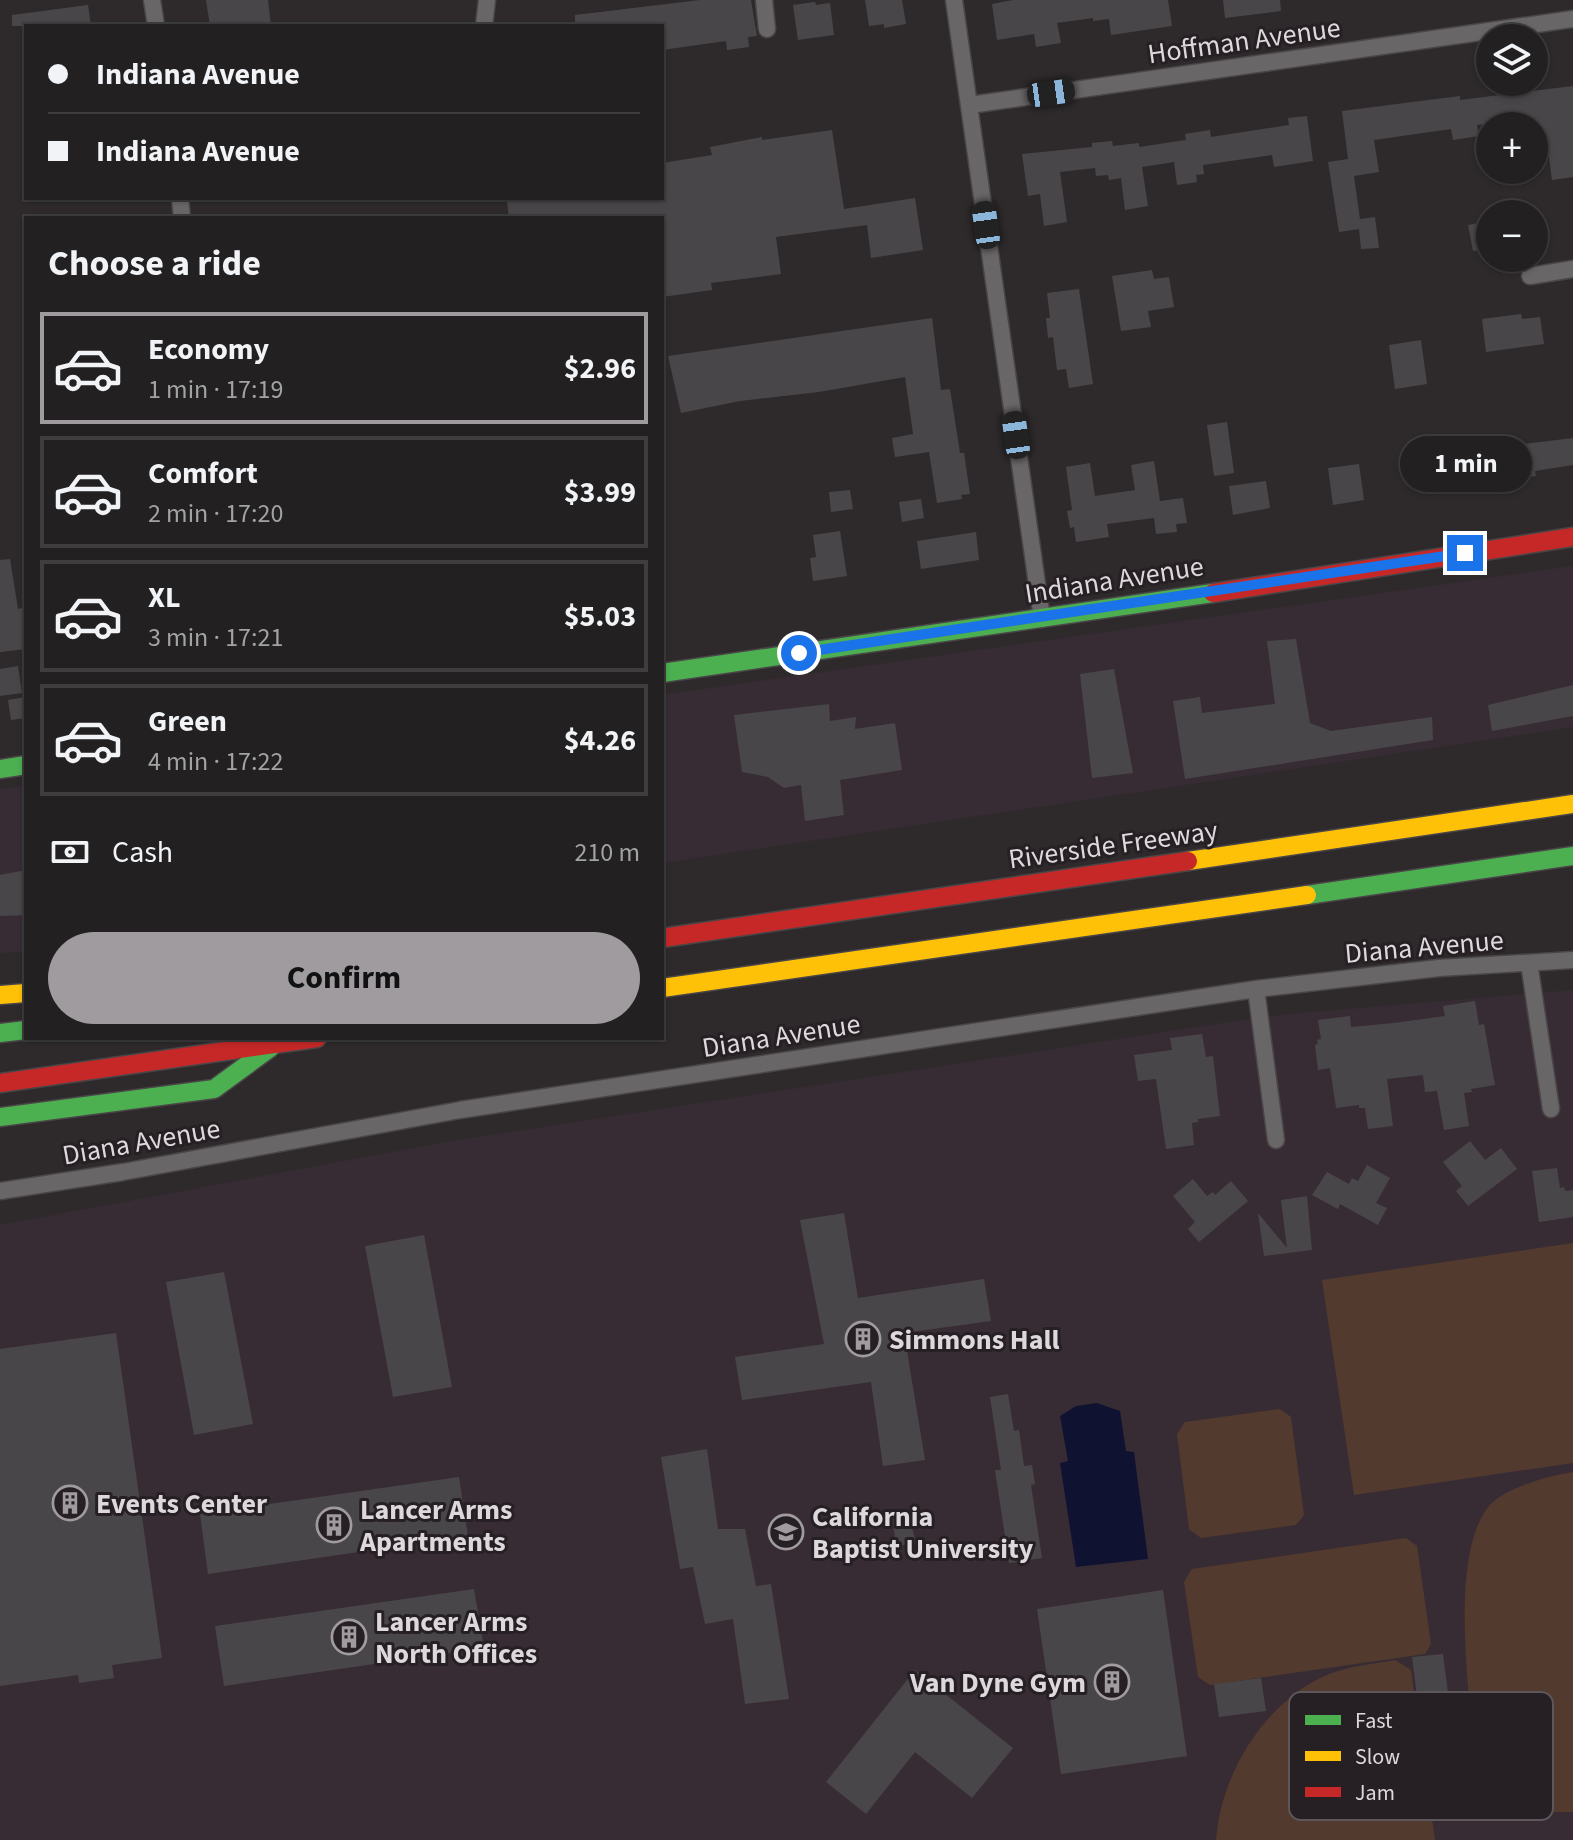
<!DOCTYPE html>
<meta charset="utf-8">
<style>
:root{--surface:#222021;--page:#2a282a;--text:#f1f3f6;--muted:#a2a3a5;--line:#3f3e3f;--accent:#a09b9e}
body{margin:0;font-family:"Source Sans 3",sans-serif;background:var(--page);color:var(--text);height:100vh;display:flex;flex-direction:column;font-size:30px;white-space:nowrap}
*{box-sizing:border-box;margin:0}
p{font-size:26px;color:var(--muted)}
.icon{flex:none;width:44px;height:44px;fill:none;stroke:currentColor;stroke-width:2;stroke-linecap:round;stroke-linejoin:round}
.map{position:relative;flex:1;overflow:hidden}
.side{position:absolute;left:24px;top:216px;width:640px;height:824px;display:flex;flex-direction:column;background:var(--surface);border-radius:0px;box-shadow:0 2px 6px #0004,0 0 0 2px var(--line)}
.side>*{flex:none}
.hud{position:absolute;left:24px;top:24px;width:640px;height:176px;border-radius:0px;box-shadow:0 2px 6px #0004,0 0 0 2px var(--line);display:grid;align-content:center;height:176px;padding:0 24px;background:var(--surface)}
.tools{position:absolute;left:1476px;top:24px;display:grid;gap:16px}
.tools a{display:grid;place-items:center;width:72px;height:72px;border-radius:50%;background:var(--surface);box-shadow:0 2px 6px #0004,0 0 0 2px var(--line);font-size:40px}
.end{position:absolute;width:36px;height:36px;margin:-18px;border:10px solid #1a73e8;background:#fff;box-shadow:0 0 0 4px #fff}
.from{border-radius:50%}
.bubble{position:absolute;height:56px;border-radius:28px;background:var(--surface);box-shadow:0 2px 6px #0004,0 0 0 2px var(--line);font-size:26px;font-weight:700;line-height:56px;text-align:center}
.car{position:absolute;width:24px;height:48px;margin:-24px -12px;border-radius:10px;box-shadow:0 0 6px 2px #0007;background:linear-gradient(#222 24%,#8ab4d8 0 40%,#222 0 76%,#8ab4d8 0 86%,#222 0)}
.hud b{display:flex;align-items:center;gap:28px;height:76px;font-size:30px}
.hud b+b{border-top:2px solid var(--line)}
.hud i{width:20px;height:20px;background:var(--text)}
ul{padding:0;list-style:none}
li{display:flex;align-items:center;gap:24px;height:112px;margin:0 16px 12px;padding:0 8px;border:4px solid var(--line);border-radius:0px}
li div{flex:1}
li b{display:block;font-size:30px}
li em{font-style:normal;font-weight:700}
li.current{border-color:var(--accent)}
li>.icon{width:72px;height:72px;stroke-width:1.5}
h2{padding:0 24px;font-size:36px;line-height:96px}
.pay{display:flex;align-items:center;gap:20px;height:88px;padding:0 24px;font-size:30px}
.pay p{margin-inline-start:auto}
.button{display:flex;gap:16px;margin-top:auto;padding:16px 24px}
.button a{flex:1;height:92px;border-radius:48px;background:var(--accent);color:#111;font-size:32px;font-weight:700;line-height:92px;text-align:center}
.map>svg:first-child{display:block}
.built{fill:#382c34}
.green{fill:#523a2f}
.water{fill:#101232}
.building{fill:#494649}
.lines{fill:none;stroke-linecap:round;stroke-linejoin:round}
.street-casing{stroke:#4a4648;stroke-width:19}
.fast-casing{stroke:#4a4648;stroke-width:21}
.slow-casing{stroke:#4a4648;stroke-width:21}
.jam-casing{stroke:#4a4648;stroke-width:21}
.street{stroke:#696668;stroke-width:16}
.fast{stroke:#4caf50;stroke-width:18}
.slow{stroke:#ffc107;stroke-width:18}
.jam{stroke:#c62828;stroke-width:18}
.route{stroke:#1a73e8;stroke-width:10}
.labels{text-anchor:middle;stroke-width:6;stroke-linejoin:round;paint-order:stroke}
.street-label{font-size:28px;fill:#ddd8db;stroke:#261f23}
.poi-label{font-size:28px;font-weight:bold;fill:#ddd8db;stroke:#261f23;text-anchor:start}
.key{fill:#261f23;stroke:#5d565a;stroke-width:2}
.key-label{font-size:22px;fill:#ddd8db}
</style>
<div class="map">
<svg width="1573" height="1840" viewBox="0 0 1573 1840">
<rect width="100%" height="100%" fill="#2e2a2c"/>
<path class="built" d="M1573,566V727L662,863V695Z
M26,786V951L0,953V789Z
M1573,990V1840H0V1225L452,1141L1230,1022L1290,1014Z"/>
<path class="green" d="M1573,1243V1463L1354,1495L1322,1280Z
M1280,1409L1291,1417L1304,1515L1296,1525L1201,1538L1189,1529L1177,1434L1185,1422Z
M1573,1472V1812L1483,1813C1475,1743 1443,1561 1489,1506C1506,1487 1549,1476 1573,1472Z
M1406,1538L1417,1546L1431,1644L1425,1654L1210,1685L1198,1677L1184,1582L1192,1569Z
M1395,1660L1411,1670L1435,1840H1216C1221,1773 1265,1701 1329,1674C1350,1666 1374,1664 1395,1660Z"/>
<path class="water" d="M1097,1403L1120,1411L1126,1451L1134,1452L1148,1559L1076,1567L1060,1463L1068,1461L1060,1416L1076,1406Z"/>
<path class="building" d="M206,0H268L271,26H210Z
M700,0H751L757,36L748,37L749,47L727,50L726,41L662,50V26H575V15Z
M865,0H902L906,24L884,28V24L869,26Z
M1013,0H1168L1172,26L1111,35L1109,19L1093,21V18L1057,23L1061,43L1036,47L1034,34L997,40L992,4Z
M1223,0H1280L1281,11L1225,18Z
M815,2L816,5L830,3L834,35L798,40L793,5Z
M88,5L91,26H12V15Z
M1573,86V177L1552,180L1546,133L1534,134V126H1515L1514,120L1477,125L1479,136L1453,140L1451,129L1374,140L1379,172L1354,176L1360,219L1375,217L1379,248L1361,249L1359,229L1339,232L1328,162L1348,159L1342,111L1460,96V100Z
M1307,116L1313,161L1274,167L1272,155L1203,165L1204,174L1196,175L1197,182L1177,185L1174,162L1142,167L1148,206L1125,210L1121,178L1109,180L1108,175L1096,176L1095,168L1060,172L1067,222L1044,226L1040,194L1028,196L1022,154L1092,147V143L1112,141L1113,146L1139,143V147L1186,140L1185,134L1210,130L1211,137L1289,125L1288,118Z
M832,130L844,209L915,198L923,250L871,258L867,225L776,237L781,274L711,283L712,290L662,297V218H509L507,202L532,198H662V163L712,155L710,147L762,137V140Z
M1490,221V249L1473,251L1468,225Z
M1152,270L1154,279L1169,277L1174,307L1148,311L1151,327L1121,331L1112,276Z
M1079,289L1093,384L1069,388L1066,369L1057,370L1053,337L1048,338L1046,318H1050L1047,293Z
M1521,314L1522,319L1540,317L1544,344L1486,352L1482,319Z
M932,318L941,390L950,389L960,453H964L970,494L961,495L962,499L937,503L929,452L895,457L892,438L913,434L905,377L819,392L740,401L681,413L668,356Z
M1421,340L1427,384L1395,389L1389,345Z
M1227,422L1234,473L1214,476L1207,425Z
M1573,438V465L1535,471L1536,476L1496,482V476L1477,479L1473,450Z
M1154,461L1160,501L1183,498L1187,523L1176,524L1177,532L1156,534L1154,518L1107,524L1109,537L1076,542L1074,527L1070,528L1067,511L1072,510L1066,467L1090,463L1095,496L1135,490L1131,465Z
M1359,464L1364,500L1333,505L1328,468Z
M1266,481L1270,508L1233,515L1229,486Z
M850,490L853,509L831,512L829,492Z
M921,499L924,518L902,522L899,502Z
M840,531L847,576L813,581L810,558L816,557L813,535Z
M976,532L979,560L921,569L917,541Z
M10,559L18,609L22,608L26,649L0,652V560Z
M1296,639L1310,723L1331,731L1432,717L1433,740L1185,779L1173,701L1200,697L1202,713L1275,704L1267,641Z
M18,666L22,693L0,696V669Z
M1114,669L1133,773L1092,778L1080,674Z
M1573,685V716L1492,731L1488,705Z
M26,697V718L11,720L8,700Z
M829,704L830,721L856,717L855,729L895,723L902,770L840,780L844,815L805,821L801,785L784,788L768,777L742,772L734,715Z
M26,870V915L0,916V875Z
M1475,1001L1479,1025L1484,1024L1495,1085L1471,1089L1472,1092L1464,1093L1469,1126L1444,1130L1437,1091L1425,1092L1423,1075L1387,1079L1393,1126L1368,1129L1365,1108H1359V1105L1336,1108L1330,1068L1318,1070L1315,1045L1318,1044L1317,1040L1321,1039L1318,1020L1350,1016L1351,1027L1394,1023L1445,1016L1443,1006Z
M1202,1034L1206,1057L1213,1056L1220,1116L1198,1119V1122L1192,1123L1194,1145L1166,1149L1156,1079L1138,1081L1134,1055L1172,1050L1170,1038Z
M1470,1141L1485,1160L1501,1148L1517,1169L1468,1206L1456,1191L1462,1186L1443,1162Z
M1367,1165L1390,1178L1376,1203L1387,1208L1378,1225L1340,1204L1338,1209L1312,1195L1327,1172L1349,1184L1352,1178L1358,1181Z
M1557,1168L1560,1188L1564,1187L1565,1191L1573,1190V1217L1539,1222L1532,1171Z
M1193,1179L1207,1196L1213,1192L1215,1195L1231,1181L1248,1201L1199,1242L1188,1229L1195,1222L1173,1196Z
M1307,1196L1312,1250L1264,1256L1258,1213L1287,1248L1281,1200Z
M844,1213L858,1298L984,1279L991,1321L904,1333L925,1460L883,1466L871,1382L742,1400L735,1357L824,1344L800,1220Z
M424,1235L452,1387L393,1397L365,1246Z
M224,1272L253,1424L194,1435L166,1282Z
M116,1333L162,1658L112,1665L114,1678L79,1683L78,1675L0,1686V1349Z
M1008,1394L1014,1431L1019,1430L1024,1466L1032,1465L1035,1484L1031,1485L1042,1558L1009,1563L995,1470H1001L990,1397Z
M707,1449L718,1529H745L756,1586L771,1584L789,1699L745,1704L733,1619L705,1624L693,1567L680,1569L661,1457Z
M459,1477L468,1536L208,1574L200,1514Z
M908,1512L916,1543L896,1546L892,1514Z
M474,1589L484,1648L224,1686L215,1626Z
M1163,1590L1187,1756L1061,1774L1037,1609Z
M1443,1654L1458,1772L1452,1773L1455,1801L1434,1804L1430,1776H1427L1412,1657Z
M915,1670L1013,1748L972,1798L915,1752L866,1814L826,1782Z
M1261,1678L1266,1711L1219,1717L1214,1684Z"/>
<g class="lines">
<g class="street-casing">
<path id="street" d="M152,0L156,26
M764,0L767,29
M954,0L1042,619
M484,26L487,0
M970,105L1573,19
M180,198L182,218
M1530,276L1573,269
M1529,963L1551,1109
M1256,989L1276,1140
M0,1191L123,1172L460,1110L1256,989L1439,968L1573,960"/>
</g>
<g class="fast-casing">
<path id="fast" d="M662,673L1213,593
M0,769L26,765
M1307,895L1573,856
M0,1033L26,1030
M0,1117L214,1089L270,1048"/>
</g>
<g class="slow-casing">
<path id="slow" d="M1188,861L1573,804
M662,988L1307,895
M0,995L26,993"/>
</g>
<g class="jam-casing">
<path id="jam" d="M1213,593L1573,537
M662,938L1188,861
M0,1083L317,1038"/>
</g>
<use href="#street" class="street"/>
<use href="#fast" class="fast"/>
<use href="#slow" class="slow"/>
<use href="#jam" class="jam"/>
</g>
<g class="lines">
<path class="route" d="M799,653L1465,553"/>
</g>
<defs>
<g id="building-ring" transform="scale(1.8)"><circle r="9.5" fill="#261f23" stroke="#a09b9e" stroke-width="1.5"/><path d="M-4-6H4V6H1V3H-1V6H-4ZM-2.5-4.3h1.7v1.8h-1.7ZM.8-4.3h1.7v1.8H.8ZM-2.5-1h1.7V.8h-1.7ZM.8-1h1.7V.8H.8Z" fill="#a09b9e"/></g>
<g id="university-ring" transform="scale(1.8)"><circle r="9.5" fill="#261f23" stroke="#a09b9e" stroke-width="1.5"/><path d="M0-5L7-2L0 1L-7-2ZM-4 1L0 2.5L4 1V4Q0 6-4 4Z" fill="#a09b9e"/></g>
</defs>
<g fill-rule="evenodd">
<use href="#building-ring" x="863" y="1339"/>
<use href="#building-ring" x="70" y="1503"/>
<use href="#building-ring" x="334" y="1525"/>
<use href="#university-ring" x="786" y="1532"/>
<use href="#building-ring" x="349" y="1637"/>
<use href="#building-ring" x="1112" y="1682"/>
</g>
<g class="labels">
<g class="street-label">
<text transform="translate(1244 40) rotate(-8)" y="10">Hoffman Avenue</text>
<text transform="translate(1114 579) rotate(-9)" y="10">Indiana Avenue</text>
<text transform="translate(1113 844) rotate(-8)" y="10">Riverside Freeway</text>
<text transform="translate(1424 946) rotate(-5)" y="10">Diana Avenue</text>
<text transform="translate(781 1035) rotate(-9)" y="10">Diana Avenue</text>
<text transform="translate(141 1141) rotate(-10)" y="10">Diana Avenue</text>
</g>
<g class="poi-label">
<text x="889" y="1349">Simmons Hall</text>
<text x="96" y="1513">Events Center</text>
<text x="360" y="1519">Lancer Arms<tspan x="360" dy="32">Apartments</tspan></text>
<text x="812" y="1526">California<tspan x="812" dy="32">Baptist University</tspan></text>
<text x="375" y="1631">Lancer Arms<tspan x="375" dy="32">North Offices</tspan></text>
<text x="1086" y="1692" text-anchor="end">Van Dyne Gym</text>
</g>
</g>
<rect x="1289" y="1692" width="264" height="128" rx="12" class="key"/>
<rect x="1305" y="1715" width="36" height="10" fill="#4caf50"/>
<rect x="1305" y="1751" width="36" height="10" fill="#ffc107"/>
<rect x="1305" y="1787" width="36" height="10" fill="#c62828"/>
<g class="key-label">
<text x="1355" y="1728">Fast</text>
<text x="1355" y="1764">Slow</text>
<text x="1355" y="1800">Jam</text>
</g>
</svg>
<div class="tools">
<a><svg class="icon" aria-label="layers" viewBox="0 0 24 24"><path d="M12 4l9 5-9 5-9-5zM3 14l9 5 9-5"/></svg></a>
<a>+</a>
<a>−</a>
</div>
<i class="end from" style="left:799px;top:653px"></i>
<i class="end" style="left:1465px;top:553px"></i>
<div class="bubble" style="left:1400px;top:436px;width:132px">1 min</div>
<i class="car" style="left:1051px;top:93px;rotate:82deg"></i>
<i class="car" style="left:986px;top:225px;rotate:352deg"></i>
<i class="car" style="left:1016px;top:435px;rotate:352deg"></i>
<div class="hud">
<b><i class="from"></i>Indiana Avenue</b>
<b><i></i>Indiana Avenue</b>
</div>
<section class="side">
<h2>Choose a ride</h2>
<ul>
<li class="current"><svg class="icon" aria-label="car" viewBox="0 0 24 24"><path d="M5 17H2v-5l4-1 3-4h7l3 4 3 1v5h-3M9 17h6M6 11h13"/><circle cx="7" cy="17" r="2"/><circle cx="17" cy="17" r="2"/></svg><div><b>Economy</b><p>1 min · 17:19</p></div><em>$2.96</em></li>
<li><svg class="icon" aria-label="car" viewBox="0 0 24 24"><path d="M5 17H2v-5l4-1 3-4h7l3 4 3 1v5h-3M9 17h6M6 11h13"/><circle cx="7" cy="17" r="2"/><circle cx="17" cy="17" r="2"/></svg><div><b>Comfort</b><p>2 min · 17:20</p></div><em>$3.99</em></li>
<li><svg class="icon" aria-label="car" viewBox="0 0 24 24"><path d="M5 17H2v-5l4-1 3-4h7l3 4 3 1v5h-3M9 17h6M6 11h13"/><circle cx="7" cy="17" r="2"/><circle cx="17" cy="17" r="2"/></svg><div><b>XL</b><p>3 min · 17:21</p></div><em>$5.03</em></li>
<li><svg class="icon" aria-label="car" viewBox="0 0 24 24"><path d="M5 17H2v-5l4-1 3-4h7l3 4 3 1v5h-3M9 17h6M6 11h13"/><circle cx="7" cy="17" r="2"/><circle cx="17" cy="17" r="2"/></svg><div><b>Green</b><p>4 min · 17:22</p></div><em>$4.26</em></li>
</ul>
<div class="pay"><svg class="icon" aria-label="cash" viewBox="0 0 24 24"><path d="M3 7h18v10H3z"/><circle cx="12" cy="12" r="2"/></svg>Cash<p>210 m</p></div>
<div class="button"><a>Confirm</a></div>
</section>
</div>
